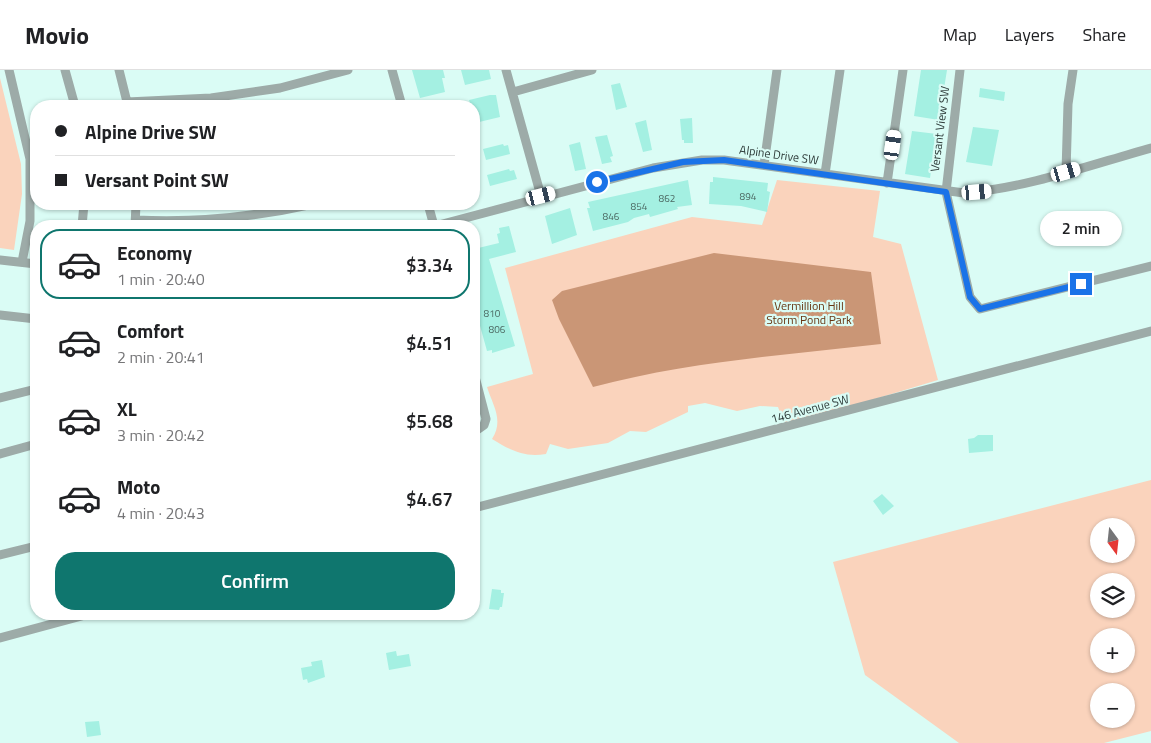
<!DOCTYPE html>
<meta charset="utf-8">
<style>
:root{--surface:#fff;--page:#f2f2f2;--text:#202124;--muted:#757577;--line:#e0e0e0;--accent:#0f766e}
body{margin:0;font-family:"Titillium Web",sans-serif;background:var(--page);color:var(--text);height:100vh;display:flex;flex-direction:column;font-size:19px;white-space:nowrap}
*{box-sizing:border-box;margin:0}
p{font-size:16px;color:var(--muted)}
.icon{flex:none;width:28px;height:28px;fill:none;stroke:currentColor;stroke-width:2;stroke-linecap:round;stroke-linejoin:round}
.map{position:relative;flex:1;overflow:hidden}
.details{position:absolute;left:30px;top:150px;width:450px;height:400px;display:flex;flex-direction:column;background:var(--surface);border-radius:20px;box-shadow:0 1px 4px #0004}
.details>*{flex:none}
.hud{position:absolute;left:30px;top:30px;width:450px;height:110px;border-radius:20px;box-shadow:0 1px 4px #0004;display:grid;align-content:center;height:110px;padding:0 25px;background:var(--surface)}
.needle{width:32px;rotate:165deg}
.tools{position:absolute;left:1090px;top:448px;display:grid;gap:10px}
.tools a{display:grid;place-items:center;width:45px;height:45px;border-radius:50%;background:var(--surface);box-shadow:0 1px 4px #0004;font-size:25px}
.end{position:absolute;width:22px;height:22px;margin:-11px;border:6px solid #1a73e8;background:#fff;box-shadow:0 0 0 2px #fff}
.from{border-radius:50%}
.bubble{position:absolute;height:35px;border-radius:18px;background:var(--surface);box-shadow:0 1px 4px #0004;font-size:16px;font-weight:600;line-height:35px;text-align:center}
.car{position:absolute;width:15px;height:30px;margin:-15px -8px;border-radius:6px;box-shadow:0 0 4px 1px #0007;background:linear-gradient(#fff 24%,#345 0 40%,#fff 0 76%,#345 0 86%,#fff 0)}
.hud b{display:flex;align-items:center;gap:18px;height:48px;font-size:19px}
.hud b+b{border-top:1px solid var(--line)}
.hud i{width:12px;height:12px;background:var(--text)}
ul{padding:9px 0 0;list-style:none}
li{display:flex;align-items:center;gap:15px;height:70px;margin:0 10px 8px;padding:0 15px;border:2px solid transparent;border-radius:20px}
li div{flex:1}
li b{display:block;font-size:19px}
li em{font-style:normal;font-weight:600}
li.selected{border-color:var(--accent)}
li>.icon{width:45px;height:45px;stroke-width:1.5}
.primary-button{display:flex;gap:10px;margin-top:auto;padding:10px 25px}
.primary-button a{flex:1;height:58px;border-radius:20px;background:var(--accent);color:#fff;font-size:20px;font-weight:600;line-height:58px;text-align:center}
header{display:flex;align-items:center;gap:30px;box-sizing:border-box;height:70px;padding:0 25px;background:var(--surface);border-bottom:1px solid var(--line)}
header strong{font-size:24px}
nav{display:flex;gap:28px;margin-inline-start:auto;font-size:18px}
.map>svg:first-child{display:block}
.green{fill:#fad3bc;fill-rule:evenodd}
.water{fill:#ca9676}
.building{fill:#a4f0e2}
.lines{fill:none;stroke-linecap:round;stroke-linejoin:round}
.minor{stroke:#9daba8;stroke-width:9}
.route{stroke:#1a73e8;stroke-width:6}
.labels{text-anchor:middle;stroke-width:4.5;stroke-linejoin:round;paint-order:stroke}
.number-label{font-size:10px;fill:#4b6862}
.street-label{font-size:12px;fill:#2d3a38;stroke:#dafcf5}
.park-label{font-size:12px;fill:#673511;stroke:#dafcf5}
</style>
<header>
<strong>Movio</strong>
<nav><a>Map</a><a>Layers</a><a>Share</a></nav>
</header>
<div class="map">
<svg width="1151" height="673" viewBox="0 0 1151 673">
<rect width="100%" height="100%" fill="#dafcf5"/>
<path class="green" d="M0,8L21,94L22,124L14,180L0,178Z
M777,110L880,121L873,167L901,174L938,310L785,356L778,337L760,336L737,341L705,333L688,336V342L646,362L630,361L608,373L568,379L550,374L546,384C524,388 510,380 492,369C504,350 493,336 487,317L533,304L505,198L692,147L762,155Z
M1151,410V661L1104,673H959L865,605L833,492ZM1099,456H1126V484H1099ZM1099,511H1126V539H1099ZM1099,566H1126V594H1099ZM1099,621H1126V649H1099Z"/>
<path class="water" d="M714,183L871,202L881,274C785,285 687,292 593,317L559,249L552,230L562,221Z"/>
<path class="building" d="M412,0H443L445,8H442L445,22L420,28Z
M461,0H489L491,9L465,15Z
M921,0H947L939,50L914,46Z
M620,13L627,37L616,40L611,15Z
M980,18L1005,22L1004,31L979,27Z
M490,25H496L500,47L475,53L474,36H471L469,30Z
M692,48L693,73H684V70H682L680,49Z
M646,50L652,80L643,82L635,53Z
M973,57L999,60L992,96L966,92Z
M912,61L937,64L930,108L905,104Z
M607,65L613,86L610,87L612,92L602,94L595,67Z
M580,72L586,99L575,101L569,75Z
M503,74L504,76L508,75L510,84L486,90L483,79Z
M509,99L510,101L514,100L517,109L490,116L487,105Z
M713,107L768,113L767,121L770,122L767,142L741,136L709,134L710,112H713Z
M688,110L692,135L677,137L678,139L650,147L649,144L634,148L628,152L593,161L587,138H590L588,132Z
M570,138L577,165L552,174L545,146Z
M509,156L516,182L489,189L515,276L492,283V280L487,281L474,234V179L499,173L497,164L500,163L499,158Z
M978,365H993V381L969,383L968,369L974,368Z
M882,424L894,436L883,445L873,431Z
M492,519L501,520V523H504L502,537H500L499,540L489,539Z
M396,581L397,586L409,584L411,596L389,600L386,583Z
M322,590L325,607L308,613L307,609L303,610L301,598L312,596L311,592Z
M99,651L101,665L87,667L85,652Z"/>
<g class="lines">
<path class="minor" d="M9,0L30,89V151L22,192
M65,0L75,36
M119,0L128,36
M392,0L402,36
M506,0L541,126
M960,0L946,122L970,227L980,239L1151,196
M513,22L592,0
M127,32L211,28L280,18L348,0
M764,95L777,0
M1066,102L1068,34L1073,0
M825,104L840,0
M887,113L903,0
M428,134L434,156
M136,150C195,153 255,147 313,134
M82,156L84,134
M135,156L136,134
M435,156L653,98L702,90H724L964,123C1027,118 1090,95 1151,78
M0,190L36,194
M0,245L36,249
M474,303L486,349L484,355L474,362
M0,328L36,319
M0,384L36,374
M474,438L1151,261
M0,485L36,476
M0,568L89,544"/>
</g>
<g class="lines">
<path class="route" d="M597,112L683,92L724,90L946,122L970,227L980,239L1081,214"/>
</g>
<g class="labels">
<g class="number-label">
<text x="748" y="130">894</text>
<text x="667" y="132">862</text>
<text x="639" y="140">854</text>
<text x="611" y="150">846</text>
<text x="492" y="247">810</text>
<text x="497" y="263">806</text>
</g>
<g class="street-label">
<text transform="translate(940 59) rotate(-83)" y="4">Versant View SW</text>
<text transform="translate(779 85) rotate(8)" y="4">Alpine Drive SW</text>
<text transform="translate(810 339) rotate(-15)" y="4">146 Avenue SW</text>
</g>
<g class="park-label">
<text x="809" y="240">Vermillion Hill<tspan x="809" dy="14">Storm Pond Park</tspan></text>
</g>
</g>
</svg>
<div class="tools">
<a><svg class="needle" viewBox="-14 -14 28 28"><path d="M0-13l5 13h-10z" fill="#e53935"/><path d="M0 13l5-13h-10z" fill="#757577"/></svg></a>
<a><svg class="icon" aria-label="layers" viewBox="0 0 24 24"><path d="M12 4l9 5-9 5-9-5zM3 14l9 5 9-5"/></svg></a>
<a>+</a>
<a>−</a>
</div>
<i class="end from" style="left:597px;top:112px"></i>
<i class="end" style="left:1081px;top:214px"></i>
<div class="bubble" style="left:1040px;top:141px;width:82px">2 min</div>
<i class="car" style="left:893px;top:75px;rotate:8deg"></i>
<i class="car" style="left:1066px;top:102px;rotate:74deg"></i>
<i class="car" style="left:977px;top:122px;rotate:85deg"></i>
<i class="car" style="left:541px;top:126px;rotate:76deg"></i>
<div class="hud">
<b><i class="from"></i>Alpine Drive SW</b>
<b><i></i>Versant Point SW</b>
</div>
<section class="details">
<ul>
<li class="selected"><svg class="icon" aria-label="car" viewBox="0 0 24 24"><path d="M5 17H2v-5l4-1 3-4h7l3 4 3 1v5h-3M9 17h6M6 11h13"/><circle cx="7" cy="17" r="2"/><circle cx="17" cy="17" r="2"/></svg><div><b>Economy</b><p>1 min · 20:40</p></div><em>$3.34</em></li>
<li><svg class="icon" aria-label="car" viewBox="0 0 24 24"><path d="M5 17H2v-5l4-1 3-4h7l3 4 3 1v5h-3M9 17h6M6 11h13"/><circle cx="7" cy="17" r="2"/><circle cx="17" cy="17" r="2"/></svg><div><b>Comfort</b><p>2 min · 20:41</p></div><em>$4.51</em></li>
<li><svg class="icon" aria-label="car" viewBox="0 0 24 24"><path d="M5 17H2v-5l4-1 3-4h7l3 4 3 1v5h-3M9 17h6M6 11h13"/><circle cx="7" cy="17" r="2"/><circle cx="17" cy="17" r="2"/></svg><div><b>XL</b><p>3 min · 20:42</p></div><em>$5.68</em></li>
<li><svg class="icon" aria-label="car" viewBox="0 0 24 24"><path d="M5 17H2v-5l4-1 3-4h7l3 4 3 1v5h-3M9 17h6M6 11h13"/><circle cx="7" cy="17" r="2"/><circle cx="17" cy="17" r="2"/></svg><div><b>Moto</b><p>4 min · 20:43</p></div><em>$4.67</em></li>
</ul>
<div class="primary-button"><a>Confirm</a></div>
</section>
</div>
